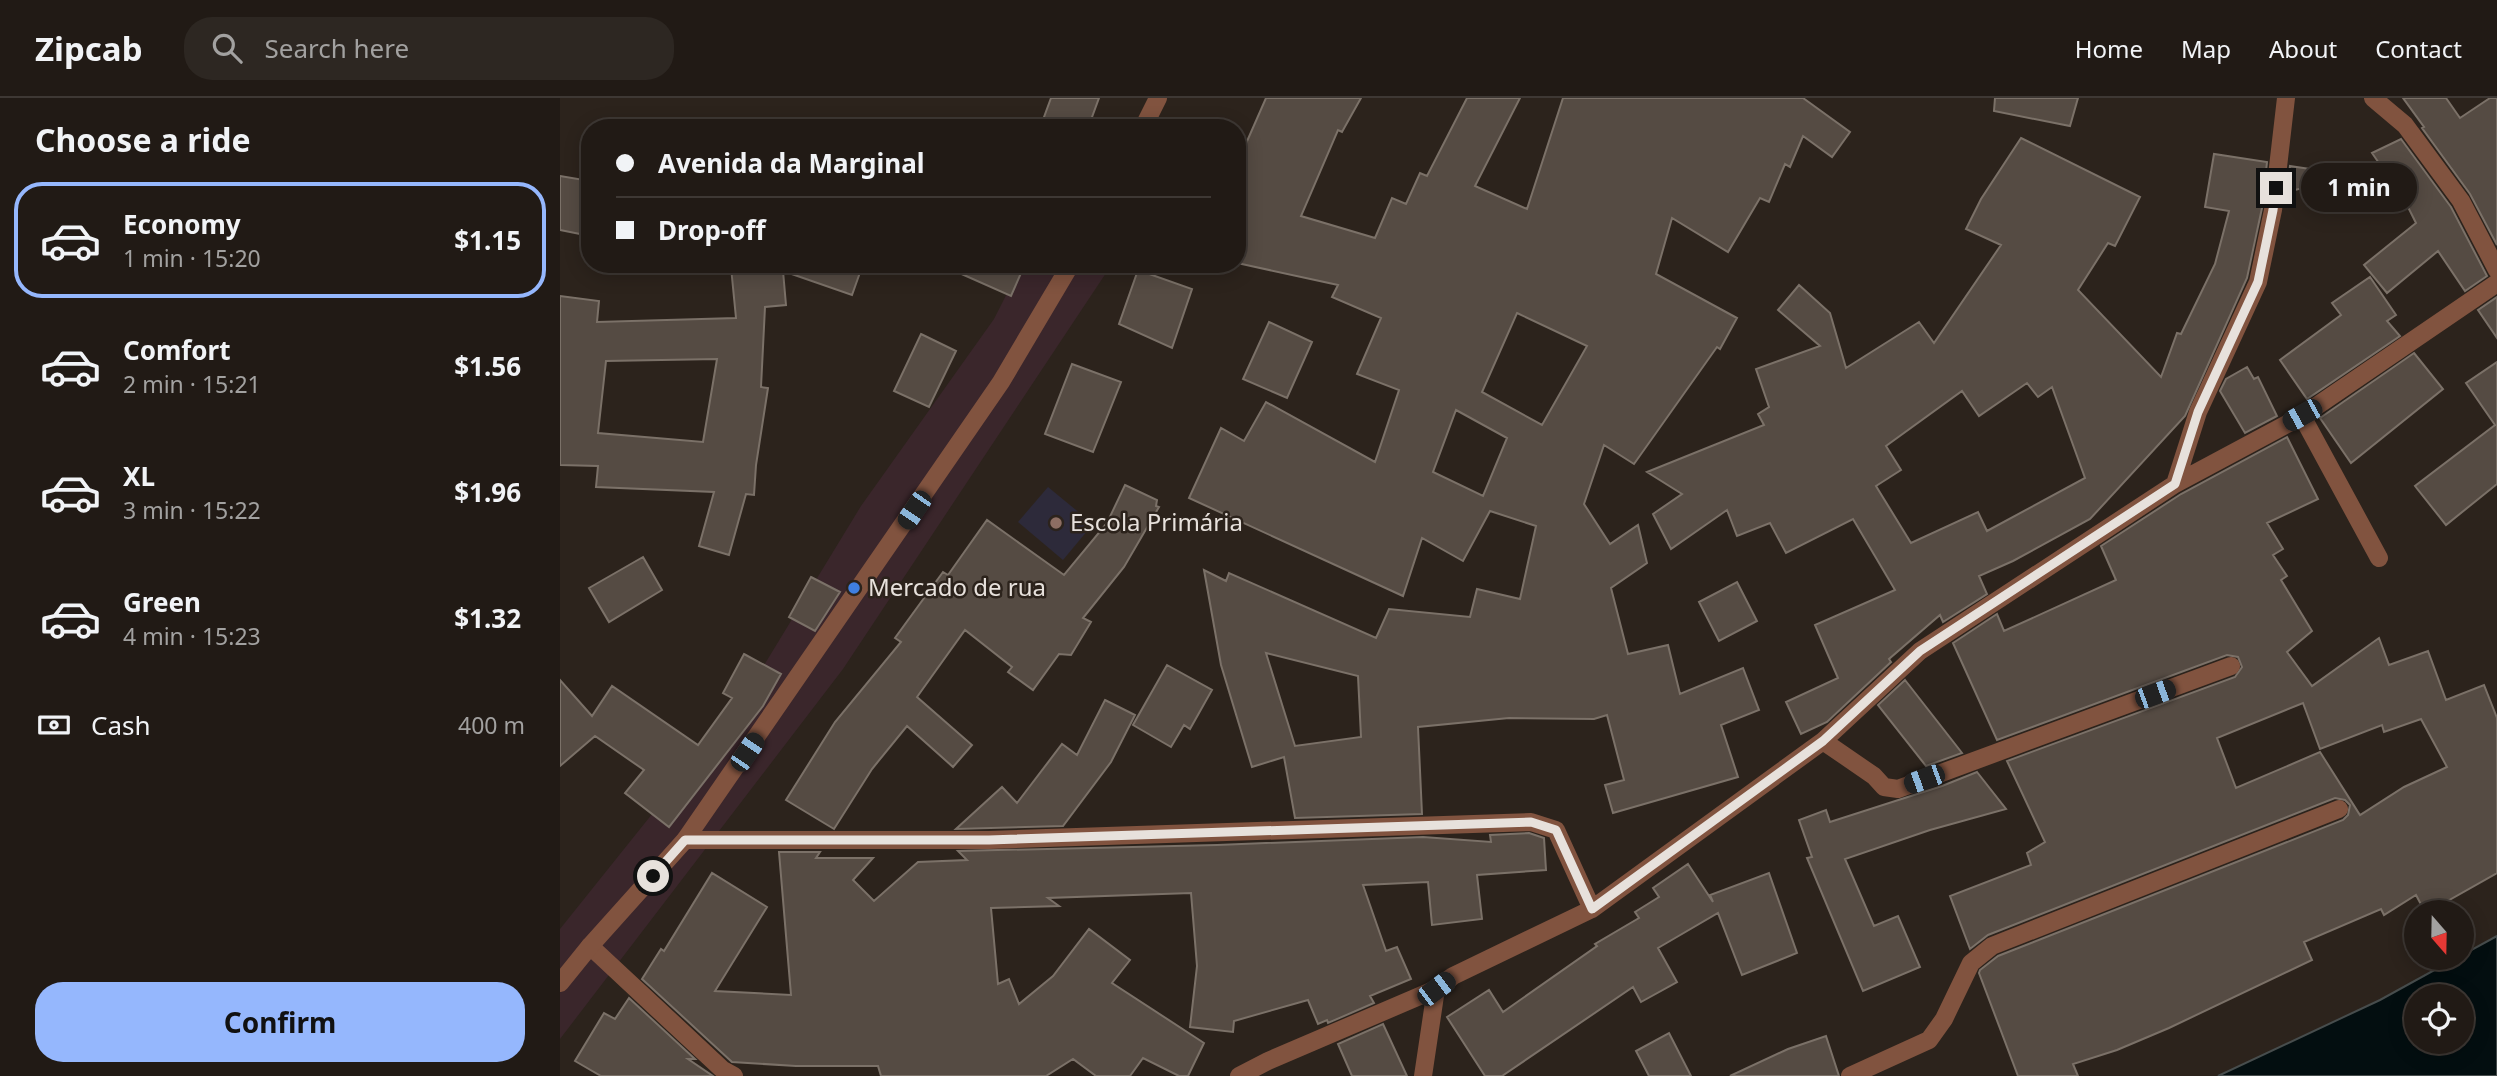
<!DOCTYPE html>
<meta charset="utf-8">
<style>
:root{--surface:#211a15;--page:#2d2722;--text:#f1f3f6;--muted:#a2a1a0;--line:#3e3834;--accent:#95b7fd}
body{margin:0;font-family:"Noto Sans",sans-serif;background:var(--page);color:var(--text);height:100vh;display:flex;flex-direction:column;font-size:26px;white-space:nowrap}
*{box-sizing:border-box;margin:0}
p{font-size:23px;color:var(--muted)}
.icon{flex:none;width:38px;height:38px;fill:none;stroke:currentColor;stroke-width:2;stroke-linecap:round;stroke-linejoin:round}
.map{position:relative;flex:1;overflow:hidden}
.details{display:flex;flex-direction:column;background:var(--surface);width:560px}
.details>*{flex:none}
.hud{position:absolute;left:21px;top:21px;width:665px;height:154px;border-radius:28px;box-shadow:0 4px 18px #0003,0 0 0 2px var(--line);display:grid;align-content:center;height:154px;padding:0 35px;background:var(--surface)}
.needle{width:46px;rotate:160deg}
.controls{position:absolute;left:1844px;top:802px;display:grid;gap:14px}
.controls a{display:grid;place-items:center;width:70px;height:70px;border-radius:50%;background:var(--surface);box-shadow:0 4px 18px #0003,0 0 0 2px var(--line);font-size:35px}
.end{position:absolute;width:32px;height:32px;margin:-16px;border:9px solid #e7e1dc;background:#111;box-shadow:0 0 0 4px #111}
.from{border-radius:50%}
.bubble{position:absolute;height:49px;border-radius:24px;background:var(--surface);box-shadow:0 4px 18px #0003,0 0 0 2px var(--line);font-size:23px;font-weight:700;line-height:49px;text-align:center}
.car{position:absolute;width:21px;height:42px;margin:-21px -10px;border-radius:9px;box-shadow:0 0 5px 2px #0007;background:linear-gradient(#222 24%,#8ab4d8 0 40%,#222 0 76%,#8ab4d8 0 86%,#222 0)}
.hud b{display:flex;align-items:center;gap:24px;height:66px;font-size:26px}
.hud b+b{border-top:2px solid var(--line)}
.hud i{width:18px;height:18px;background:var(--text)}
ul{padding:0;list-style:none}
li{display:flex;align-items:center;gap:21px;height:116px;margin:0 14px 10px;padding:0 21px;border:4px solid transparent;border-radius:28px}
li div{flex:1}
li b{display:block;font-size:26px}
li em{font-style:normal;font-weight:700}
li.on{border-color:var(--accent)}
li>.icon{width:63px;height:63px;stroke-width:1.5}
h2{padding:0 35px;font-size:32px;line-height:84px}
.pay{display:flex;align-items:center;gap:18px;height:77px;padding:0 35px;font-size:26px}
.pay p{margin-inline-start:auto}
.action{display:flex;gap:14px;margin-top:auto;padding:14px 35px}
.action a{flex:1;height:80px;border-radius:28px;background:var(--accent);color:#111;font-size:28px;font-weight:700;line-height:80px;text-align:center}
header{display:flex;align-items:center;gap:42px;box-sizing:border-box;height:98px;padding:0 35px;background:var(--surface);border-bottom:2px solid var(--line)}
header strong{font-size:33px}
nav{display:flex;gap:38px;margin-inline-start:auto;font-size:24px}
.search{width:490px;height:63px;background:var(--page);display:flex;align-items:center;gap:18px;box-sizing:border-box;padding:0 24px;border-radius:28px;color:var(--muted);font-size:26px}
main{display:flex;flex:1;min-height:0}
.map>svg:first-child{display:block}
.commercial{fill:#3a262b}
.education{fill:#2d2a3a}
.water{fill:#030e10;stroke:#474d4d;stroke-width:2;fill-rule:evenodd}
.building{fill:#554b43;stroke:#7b7168;stroke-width:2;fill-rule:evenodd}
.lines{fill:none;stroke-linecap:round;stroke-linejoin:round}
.minor{stroke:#81533f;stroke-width:18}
.tertiary{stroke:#81533f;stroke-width:18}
.route{stroke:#e7e1dc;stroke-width:9}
.education-dot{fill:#8d6e63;stroke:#2c231c;stroke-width:2.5}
.shop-dot{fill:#3f7fe0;stroke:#2c231c;stroke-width:2.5}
.labels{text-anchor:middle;stroke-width:5;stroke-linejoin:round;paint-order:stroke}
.poi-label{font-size:24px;fill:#e7e1dc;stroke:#2c231c;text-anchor:start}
</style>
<header>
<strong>Zipcab</strong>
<div class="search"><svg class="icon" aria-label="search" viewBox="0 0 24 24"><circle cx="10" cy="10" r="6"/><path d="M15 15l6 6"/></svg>Search here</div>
<nav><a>Home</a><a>Map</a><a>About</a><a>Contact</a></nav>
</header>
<main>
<section class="details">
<h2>Choose a ride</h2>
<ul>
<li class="on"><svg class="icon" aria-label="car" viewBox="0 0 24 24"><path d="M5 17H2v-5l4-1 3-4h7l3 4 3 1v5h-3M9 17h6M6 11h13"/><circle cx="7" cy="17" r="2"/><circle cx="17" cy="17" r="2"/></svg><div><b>Economy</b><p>1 min · 15:20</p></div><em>$1.15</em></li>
<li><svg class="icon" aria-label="car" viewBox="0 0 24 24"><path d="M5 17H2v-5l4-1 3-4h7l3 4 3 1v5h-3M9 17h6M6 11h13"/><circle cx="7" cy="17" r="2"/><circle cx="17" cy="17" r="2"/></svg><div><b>Comfort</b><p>2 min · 15:21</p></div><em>$1.56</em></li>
<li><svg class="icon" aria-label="car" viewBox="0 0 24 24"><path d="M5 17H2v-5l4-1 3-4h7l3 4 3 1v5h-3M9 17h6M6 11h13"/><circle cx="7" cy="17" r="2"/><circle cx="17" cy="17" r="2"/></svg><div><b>XL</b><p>3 min · 15:22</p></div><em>$1.96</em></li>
<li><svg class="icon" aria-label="car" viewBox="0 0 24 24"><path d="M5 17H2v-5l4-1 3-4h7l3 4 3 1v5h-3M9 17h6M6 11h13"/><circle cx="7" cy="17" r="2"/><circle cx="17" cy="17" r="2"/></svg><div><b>Green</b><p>4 min · 15:23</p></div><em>$1.32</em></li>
</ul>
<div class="pay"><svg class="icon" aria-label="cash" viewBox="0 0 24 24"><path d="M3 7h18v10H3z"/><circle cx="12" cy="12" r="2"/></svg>Cash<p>400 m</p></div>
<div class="action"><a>Confirm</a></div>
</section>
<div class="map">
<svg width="1937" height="978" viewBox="0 0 1937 978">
<rect width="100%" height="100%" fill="#2c231c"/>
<path class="commercial" d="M462,166H552L283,571L0,941V831L181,605L301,408L434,221Z"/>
<path class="education" d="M488,389L533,426L503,462L458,424Z"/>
<path class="water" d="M1937,838V978H1658L1820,902L1898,859H1902V857ZM1857,898H1902V943H1857Z"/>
<path class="building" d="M491,0H539L528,30H480Z
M706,0H801L782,34L778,32L741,118L815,140L832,100L846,106L860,75L867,78L907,0H960L915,88L967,111L1003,0H1243L1290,34L1272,59L1243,38L1230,69L1225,66L1209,104L1200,100L1168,154L1112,120L1096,176L1177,220L1160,251L1157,249L1074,366L1044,347L1024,406L1050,446L1078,427L1087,465L1051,490L1068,556L1108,547L1120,596L1183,570L1199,612L1161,627L1178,679L1053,715L1045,687L1064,682L1047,617L1034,621L949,620L858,629L862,716L735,720L724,659L692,669L661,567L644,472L666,483L669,475L816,540L829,511L910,519L917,491L960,501L976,428L930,413L903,463L862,440L843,498L629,400L661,330L684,343L706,304L815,364L839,292L797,276L821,220L772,199L778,187L677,165V66ZM957,215L1027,248L982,327L922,294ZM896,312L947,340L923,398L873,374ZM706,555L798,578L801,639L735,648Z
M1435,0H1518L1510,28L1434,13Z
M1843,0H1886L1900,20L1930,0H1937V147L1910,96L1862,30L1864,29Z
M1461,40L1580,99L1555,148L1548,145L1518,192L1601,279L1617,235L1621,236L1655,166L1669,113L1645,109L1654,56L1707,64L1702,110L1687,180L1625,318L1530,421L1453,463L1419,478L1427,496L1383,524L1380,517L1329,561L1331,564L1267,624L1241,636L1226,604L1278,580L1255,527L1335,492L1293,421L1226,455L1210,425L1177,438L1167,412L1111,451L1093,416L1122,396L1087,374L1204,327L1198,316L1209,309L1196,271L1260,248L1218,212L1239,187L1270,215L1286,270L1359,224L1374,245L1441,147L1406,131L1421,101ZM1467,285L1478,299L1492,289L1525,380L1427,433L1418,414L1351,445L1316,388L1341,372L1326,348L1402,293L1419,318Z
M1841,41L1891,109L1927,178L1905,193L1878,153L1827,195L1804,167L1856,125L1845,103L1812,55Z
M1730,68L1791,77V78L1727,94Z
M0,78L30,83V138L0,132Z
M204,166H303L292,197L223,173L226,207L205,209L201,289L208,290L196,367L194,397L186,396L169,457L139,448L154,394L36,389L38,368L0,367V198L39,203L37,224L176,220L171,169ZM157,261L143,344L38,335L46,263Z
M379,166H465L451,198Z
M578,172L632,191L612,250L559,226Z
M1810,179L1836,217L1827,223L1840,238L1747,301L1720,262L1781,217L1772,205Z
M1937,199V240L1918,212Z
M709,224L752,244L727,300L683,281Z
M361,236L396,253L369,309L334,293Z
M1854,255L1883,291L1791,365L1760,320Z
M1937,264V386L1886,427L1855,388L1935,327L1906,285Z
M512,266L561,284L533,354L485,336Z
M1687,269L1694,281L1698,279L1717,318L1685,335L1660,293L1666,281Z
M1727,339L1758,401L1707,425L1723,451L1713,457L1727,478L1721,482L1752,533L1727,554L1752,588L1819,540L1829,567L1868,553L1886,602L1924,587L1937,620V775L1868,814H1865L1856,797L1824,817L1821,811L1744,844L1752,862L1609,930L1557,952L1513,966L1518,978H1458L1419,875L1420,872L1438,858L1783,722L1788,717L1790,707L1785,702L1775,700L1428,837L1410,851L1390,798L1471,767L1467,755L1485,744L1447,663L1675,579L1682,569L1678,559L1667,557L1437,642L1393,545L1437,516L1444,533L1556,482L1541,448L1621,396ZM1743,605L1760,651L1822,627L1824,634L1861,621L1887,669L1844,689L1800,717L1760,654L1676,690L1657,640Z
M565,387L597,402L596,408L599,409L564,469L523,520L531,524L511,557L499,556L473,592L448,574L452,569L405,532L357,599L412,647L393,669L347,628L312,671L274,731L226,702L275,624L341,544L335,540L383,474L388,477L427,422L504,477L547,425Z
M83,459L102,492L49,524L29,490Z
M251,479L280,494L255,533L229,519Z
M1177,484L1197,523L1159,543L1139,504Z
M184,556L221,576L203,608L109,729L65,695L84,672L35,638L0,668V582L32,618L52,588L138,647L172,600L163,595Z
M607,567L652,592L630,631L624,627L611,649L573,627Z
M1345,582L1402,655L1366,668L1318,607Z
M545,602L575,617L551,664L503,728L396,731L442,689L457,705L502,646L517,657Z
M1417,674L1446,711L1370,732L1285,761L1314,828L1338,818L1360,869L1303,893L1247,760L1252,759L1239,722L1266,712L1270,724L1382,688Z
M969,735L984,740L986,772L917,777L922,821L872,827L868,784L803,787L826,853L837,849L851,881L810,898L814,905L768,925L767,922L758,926L748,902L674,923L673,934L630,929L637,868L631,795L488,800L499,808L431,810L438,886L449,881L459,906L493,878L529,831L570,862L552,885L644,945L628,978H619L583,960L570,978H536L513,961L486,978H321L318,968H236L172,964L82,881L101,851L104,853L152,775L207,809L155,893L231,897L219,754H260L256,760H313L293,782L314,803L358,764L407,762L398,753L657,747L863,739L931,744L930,737Z
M1128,766L1153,804L1150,797L1209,775L1237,855L1182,877L1158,815L1098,850L1117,884L1081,904L1073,889L942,978H925L887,919L929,892L943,914L1037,848L1035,846L1079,820L1075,814L1099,799L1093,790Z
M69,900L135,961H128L153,978H41L15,963L44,915L55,921Z
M823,926L847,978H792L778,946Z
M1109,935L1131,978H1089L1076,953Z
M1266,938L1279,978H1170L1228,951Z"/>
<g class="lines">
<path class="minor" d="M1813,0L1845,27L1901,103L1937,172
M1742,318L1937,185
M1615,386L1742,318L1819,460
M1263,643L1314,678L1324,689L1338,691L1671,568
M125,742H429L971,724L996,732L1032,811L1263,643L1360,553L1615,386L1638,314L1698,184L1713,112L1726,0
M30,848L163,972L174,978
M679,978L708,963L876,891
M863,978L876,891L893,878L1032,811
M1290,978L1369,942L1384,921L1411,865L1432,848L1779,711"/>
<path class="tertiary" d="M583,30L598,0
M0,885L30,848L125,742L441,284L511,166"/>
</g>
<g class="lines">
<path class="route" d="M93,778L125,742H429L971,724L996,732L1032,811L1263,643L1360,553L1615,386L1638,314L1698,184L1713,112L1716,90"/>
</g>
<circle class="education-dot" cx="496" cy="425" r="7"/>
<circle class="shop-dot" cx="294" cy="490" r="7"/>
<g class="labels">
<g class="poi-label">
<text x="510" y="433">Escola Primária</text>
<text x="308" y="498">Mercado de rua</text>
</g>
</g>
</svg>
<div class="controls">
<a><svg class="needle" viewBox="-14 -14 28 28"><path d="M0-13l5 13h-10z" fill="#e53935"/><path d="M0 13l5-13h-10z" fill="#a2a1a0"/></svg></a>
<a><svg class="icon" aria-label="locate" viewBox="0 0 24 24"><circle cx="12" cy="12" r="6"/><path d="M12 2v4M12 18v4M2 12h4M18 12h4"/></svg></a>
</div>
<i class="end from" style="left:93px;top:778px"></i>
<i class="end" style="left:1716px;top:90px"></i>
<div class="bubble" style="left:1741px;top:65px;width:116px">1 min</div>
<i class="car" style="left:1742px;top:317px;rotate:241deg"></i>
<i class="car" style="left:354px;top:412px;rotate:214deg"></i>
<i class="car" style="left:1595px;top:596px;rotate:70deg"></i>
<i class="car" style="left:187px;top:654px;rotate:34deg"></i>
<i class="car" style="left:1364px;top:681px;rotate:250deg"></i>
<i class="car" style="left:876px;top:891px;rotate:53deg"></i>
<div class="hud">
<b><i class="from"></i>Avenida da Marginal</b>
<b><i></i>Drop-off</b>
</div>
</div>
</main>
